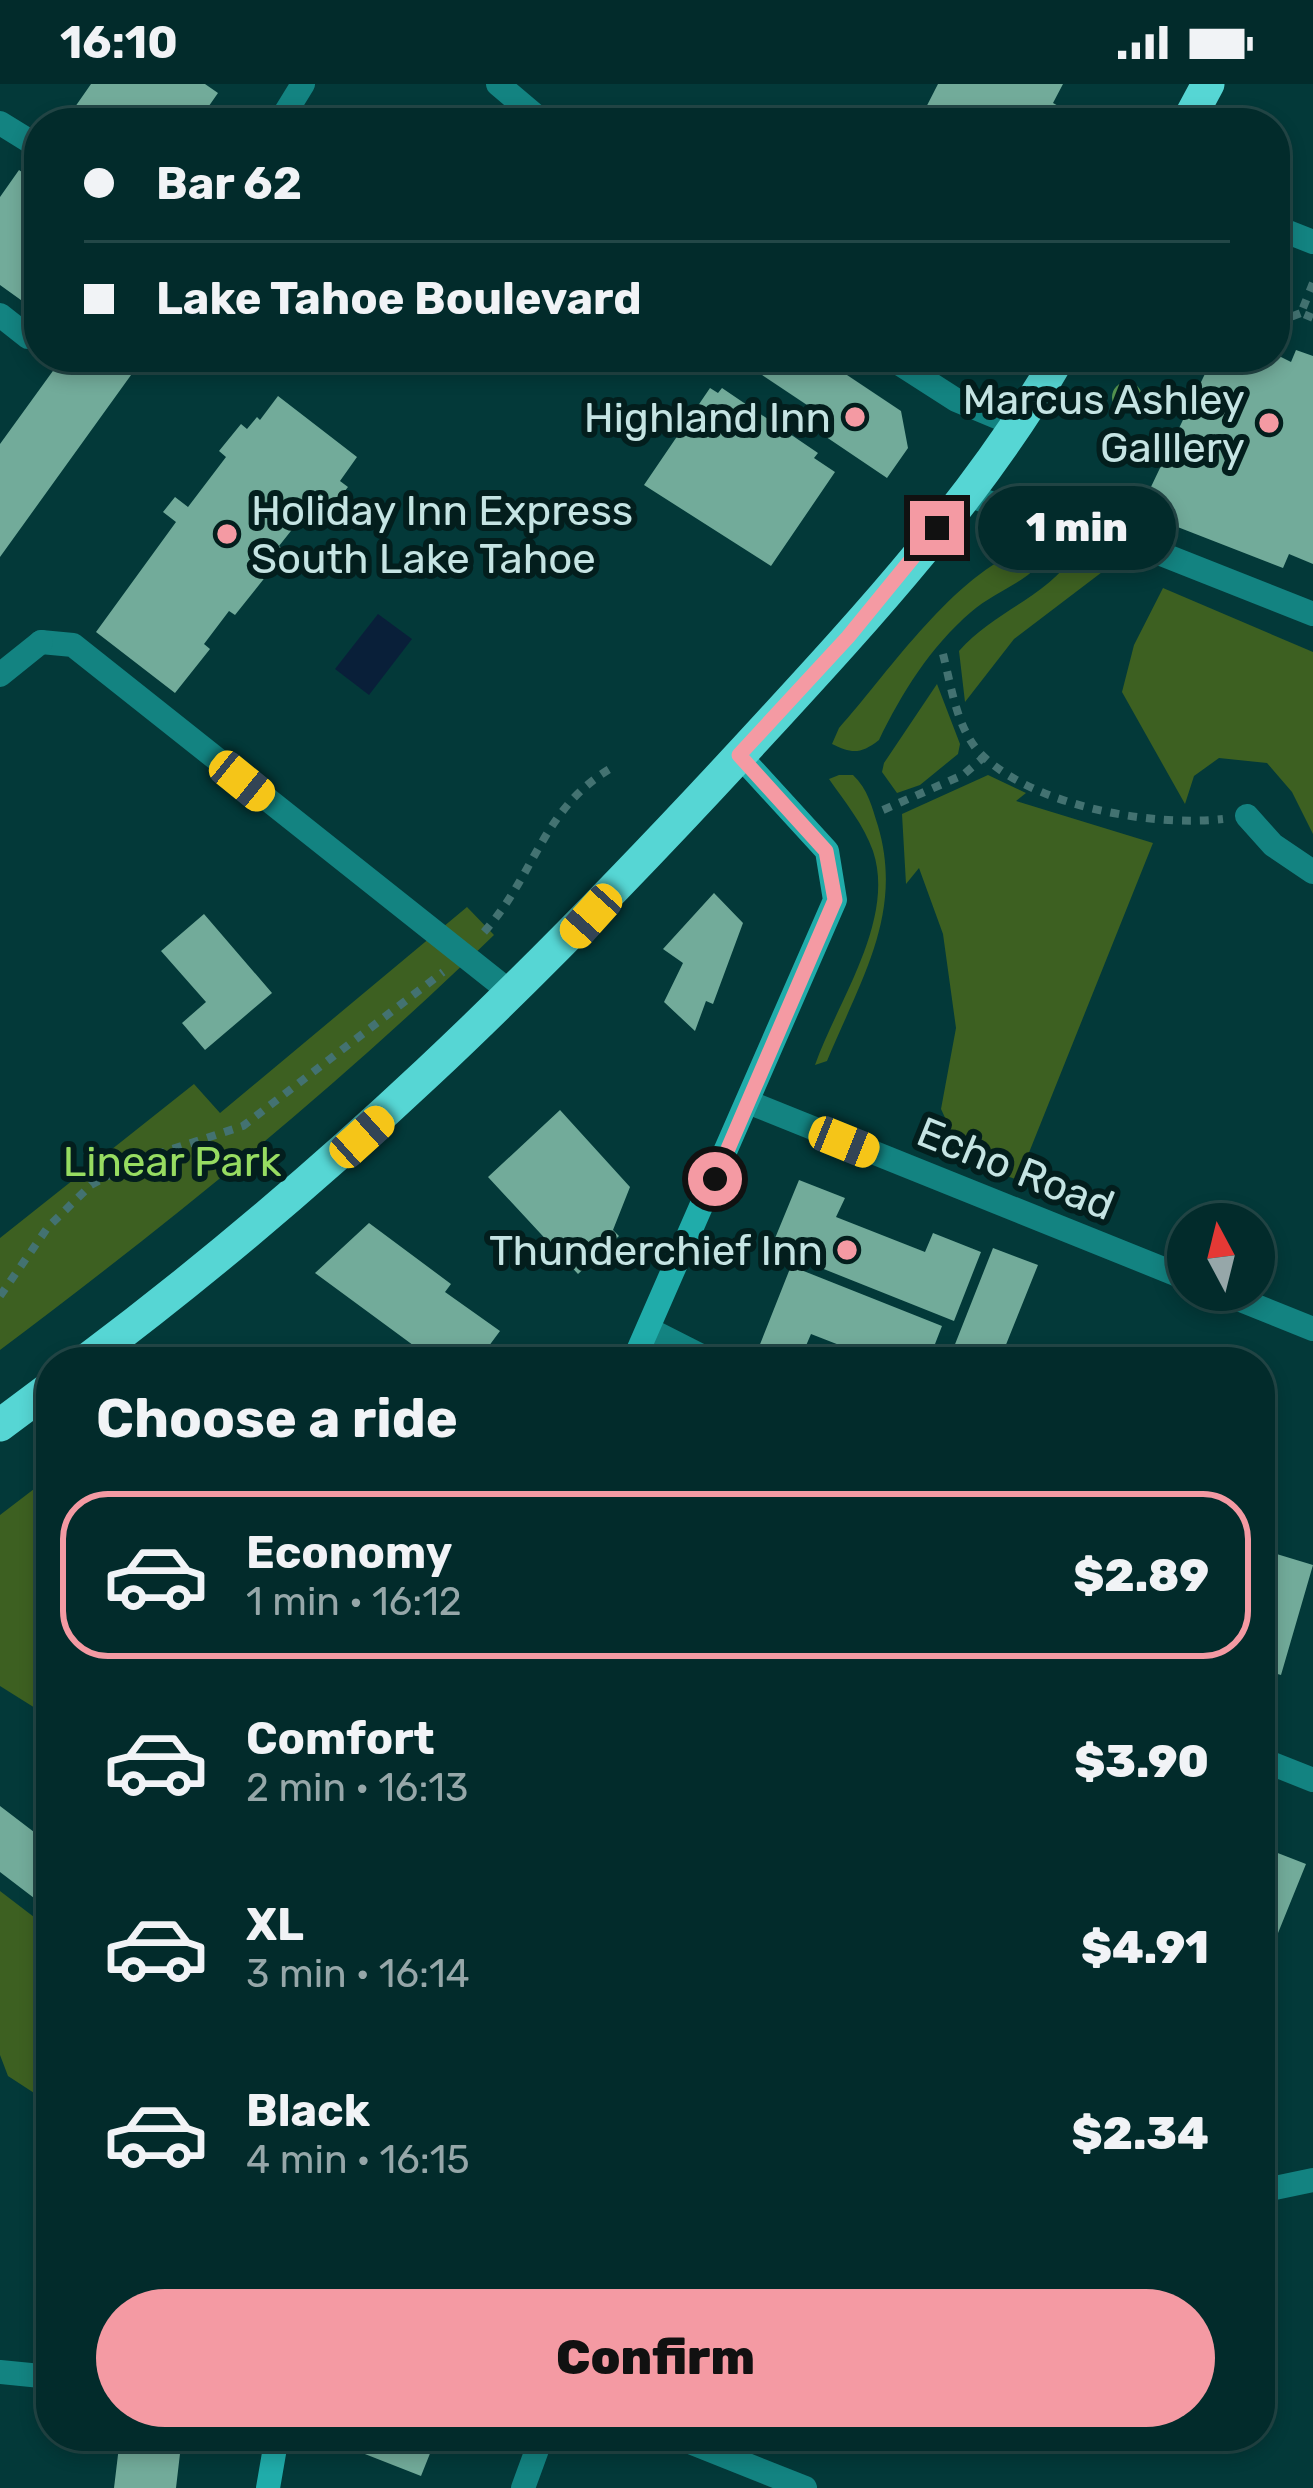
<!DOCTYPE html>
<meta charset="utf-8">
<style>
:root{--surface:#022b2b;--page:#103737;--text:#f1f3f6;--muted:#96a7a9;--line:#234747;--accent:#f49aa3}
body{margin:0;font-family:Rubik,sans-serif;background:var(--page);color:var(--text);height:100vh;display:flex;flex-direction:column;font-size:45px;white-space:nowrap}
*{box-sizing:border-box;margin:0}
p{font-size:39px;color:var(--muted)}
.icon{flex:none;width:66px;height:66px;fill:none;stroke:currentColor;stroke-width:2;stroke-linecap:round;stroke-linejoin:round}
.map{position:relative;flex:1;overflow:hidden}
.panel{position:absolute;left:36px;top:1263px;width:1239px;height:1104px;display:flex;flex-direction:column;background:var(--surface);border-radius:48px;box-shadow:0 6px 18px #0003,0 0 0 3px var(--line)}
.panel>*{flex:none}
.hud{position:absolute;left:24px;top:24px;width:1266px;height:264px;border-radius:48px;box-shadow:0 6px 18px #0003,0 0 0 3px var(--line);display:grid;align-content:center;height:264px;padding:0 60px;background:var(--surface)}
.needle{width:78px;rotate:353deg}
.fabs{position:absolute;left:1167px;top:1119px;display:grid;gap:24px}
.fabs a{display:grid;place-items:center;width:108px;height:108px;border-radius:50%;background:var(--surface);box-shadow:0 6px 18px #0003,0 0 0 3px var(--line);font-size:60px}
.end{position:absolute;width:54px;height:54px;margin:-27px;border:15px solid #f49aa3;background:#111;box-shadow:0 0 0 6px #111}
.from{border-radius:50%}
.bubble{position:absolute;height:84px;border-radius:42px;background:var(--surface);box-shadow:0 6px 18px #0003,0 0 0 3px var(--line);font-size:39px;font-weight:800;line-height:84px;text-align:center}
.car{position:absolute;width:36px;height:72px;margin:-36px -18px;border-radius:15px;box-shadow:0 0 9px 3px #0007;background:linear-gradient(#f5c518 24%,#345 0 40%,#f5c518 0 76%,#345 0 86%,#f5c518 0)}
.hud b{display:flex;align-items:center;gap:42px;height:114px;font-size:45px}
.hud b+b{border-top:3px solid var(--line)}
.hud i{width:30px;height:30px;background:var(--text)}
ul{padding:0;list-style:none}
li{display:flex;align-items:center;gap:36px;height:168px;margin:0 24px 18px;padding:0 36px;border:6px solid transparent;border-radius:48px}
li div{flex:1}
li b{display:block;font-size:45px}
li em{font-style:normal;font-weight:800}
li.active{border-color:var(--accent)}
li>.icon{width:108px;height:108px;stroke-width:1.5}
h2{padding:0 60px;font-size:54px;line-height:144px}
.primary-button{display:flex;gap:24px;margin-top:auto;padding:24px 60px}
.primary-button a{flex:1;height:138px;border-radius:72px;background:var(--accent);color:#111;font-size:48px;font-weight:800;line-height:138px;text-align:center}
.status{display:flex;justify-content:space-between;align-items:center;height:84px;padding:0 60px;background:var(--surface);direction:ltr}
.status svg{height:33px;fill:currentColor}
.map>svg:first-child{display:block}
.green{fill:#3d6021}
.water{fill:#091f39}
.building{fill:#72ab9a}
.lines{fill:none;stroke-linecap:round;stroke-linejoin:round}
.path{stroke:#437271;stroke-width:8;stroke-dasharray:9 9;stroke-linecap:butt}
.service{stroke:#138381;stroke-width:24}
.minor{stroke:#138381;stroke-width:24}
.tertiary{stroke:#138381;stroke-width:24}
.secondary{stroke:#20acaa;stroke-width:24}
.trunk{stroke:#56d6d4;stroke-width:33}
.tree{fill:#54934f}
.route{stroke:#f49aa3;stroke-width:15}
.poi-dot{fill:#f49aa3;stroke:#031e1d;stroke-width:4.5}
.labels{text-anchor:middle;stroke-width:12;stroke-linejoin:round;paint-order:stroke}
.poi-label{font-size:42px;fill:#c5e4e3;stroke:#031e1d;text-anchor:end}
.park-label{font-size:42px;fill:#97dc61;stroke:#031e1d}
.street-label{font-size:42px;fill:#c5e4e3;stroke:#031e1d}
</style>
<div class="status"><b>16:10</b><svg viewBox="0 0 49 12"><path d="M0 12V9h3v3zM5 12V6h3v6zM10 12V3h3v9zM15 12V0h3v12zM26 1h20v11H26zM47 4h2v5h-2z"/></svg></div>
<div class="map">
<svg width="1313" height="2404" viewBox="0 0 1313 2404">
<rect width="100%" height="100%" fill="#033939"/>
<path class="green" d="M1054,458C1039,496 1000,503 971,528C931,562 901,610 879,656C861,670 852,670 832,660L839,644C893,584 970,464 1054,458Z
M1076,468L1110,482L1014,555L965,618L959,567C994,527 1048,513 1076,468Z
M1163,504L1313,568V750L1292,708L1267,679L1219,674L1194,692L1185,720L1122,608L1134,561Z
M937,600L960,660L958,670L920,701L897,709L882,688L884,679Z
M839,691H853C868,705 872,723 878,742C904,830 860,897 827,977L815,981C837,918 896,836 873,767C864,741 845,718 829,695Z
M988,691L1026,709L1016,717L1153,759L1018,1096L965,1077L941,1025L956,944L943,850L919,784L906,800L902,730Z
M467,823L494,851C335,1005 177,1133 0,1266V1154L194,1000L220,1029Z
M51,1392V1634L0,1602V1431Z
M0,1807L51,1846V2020L8,1992L0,1971Z"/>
<path class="water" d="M378,530L412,555L369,611L335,585Z"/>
<path class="building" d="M91,0H205L218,9L197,39H77L68,33Z
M938,0H1063L1053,19L1067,27L1060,39H918Z
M19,86L39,100V229L0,201V113Z
M1296,266L1313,272V480L1289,470L1283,484L1139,428L1213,273L1275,270L1291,278Z
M63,273H144L0,473V360Z
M735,273H820L901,327L908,364L887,394L804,338L813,325Z
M710,304L718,309L722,304L818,369L814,374L835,388L771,482L644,401Z
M278,312L357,373L340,397L348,403L329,427L321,421L311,433L306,428L279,462L286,467L235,531L229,527L204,560L210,565L175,609L96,548L176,438L163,428L175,413L188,423L226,373L219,367L241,340L247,345L257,333L260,336Z
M714,809L743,839L713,920L706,917L695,947L664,918L683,879L663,865Z
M204,830L272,909L205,966L182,939L206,918L161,867Z
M560,1026L630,1103L613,1146L619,1152L578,1190L488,1093Z
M799,1096L845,1114L836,1133L925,1168L933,1149L981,1168L954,1237L771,1164Z
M369,1139L451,1200L445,1208L500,1247L477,1278H436L315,1189Z
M993,1164L1038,1181L999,1278H948Z
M791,1182L942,1242L928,1278H868L870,1273L811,1250L799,1278H753Z
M1260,1465L1313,1481L1281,1591L1260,1585Z
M0,1722L51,1761V1827L0,1788Z
M1265,1764L1306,1780L1276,1854L1260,1848V1778Z
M351,2352H437L421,2392L347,2363Z
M120,2354L181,2361L176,2404H114Z"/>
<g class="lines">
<path class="path" d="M1313,199L1301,229L1313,234
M1275,239L1301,229
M943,570C952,605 957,648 984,673C1038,723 1153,743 1223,735
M883,726L963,691L984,673
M484,848C536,790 542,724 613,683
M0,1212L48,1143L91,1101L136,1077L243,1042L443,888"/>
<path class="service" d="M498,0L544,39
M0,39L39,63
M1275,143L1313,158
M0,231L28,253
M889,273L956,316L1016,341
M965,410L1073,448L1126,456L1313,530
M41,558L73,561L514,911
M648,1245L713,1278"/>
<path class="minor" d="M279,39L303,0
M0,591L41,558
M1247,732L1273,761L1313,788
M748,1018L1188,1195
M1216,1206L1313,1245
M1260,1675L1313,1696
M1260,2107L1313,2096
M0,2288L51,2293"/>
<path class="tertiary" d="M675,2352L805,2404
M523,2404L542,2352"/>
<path class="secondary" d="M633,1278L835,816L827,767L739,671
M268,2404L277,2352"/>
<path class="trunk" d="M1187,39L1208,0
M84,1278C332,1092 533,895 742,669C855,546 975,419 1059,273
M0,1341L51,1303"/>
</g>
<circle class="tree" cx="1127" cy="313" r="15"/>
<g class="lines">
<path class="route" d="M715,1095L835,816L826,767L739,671L848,553L937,444"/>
</g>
<g class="poi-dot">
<circle cx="855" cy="333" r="12"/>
<circle cx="1269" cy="339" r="12"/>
<circle cx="227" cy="450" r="12"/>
<circle cx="847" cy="1166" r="12"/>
</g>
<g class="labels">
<g class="poi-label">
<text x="1245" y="330">Marcus Ashley<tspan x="1245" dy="48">Galllery</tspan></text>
<text x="831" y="348">Highland Inn</text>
<text x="251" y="441" text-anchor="start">Holiday Inn Express<tspan x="251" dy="48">South Lake Tahoe</tspan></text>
<text x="823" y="1181">Thunderchief Inn</text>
</g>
<g class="park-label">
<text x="172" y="1092">Linear Park</text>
</g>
<g class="street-label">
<text transform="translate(1016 1084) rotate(22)" y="15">Echo Road</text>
</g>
</g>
</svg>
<div class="fabs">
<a><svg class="needle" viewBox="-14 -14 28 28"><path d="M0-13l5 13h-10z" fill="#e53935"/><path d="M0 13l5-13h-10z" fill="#96a7a9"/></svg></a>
</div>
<i class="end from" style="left:715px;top:1095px"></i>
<i class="end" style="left:937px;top:444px"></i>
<div class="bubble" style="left:978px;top:402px;width:198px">1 min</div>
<i class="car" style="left:242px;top:697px;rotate:129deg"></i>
<i class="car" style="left:591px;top:832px;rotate:222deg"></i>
<i class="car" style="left:362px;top:1053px;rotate:48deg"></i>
<i class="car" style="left:844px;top:1058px;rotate:112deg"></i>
<div class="hud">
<b><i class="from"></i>Bar 62</b>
<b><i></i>Lake Tahoe Boulevard</b>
</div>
<section class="panel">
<h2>Choose a ride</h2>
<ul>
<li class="active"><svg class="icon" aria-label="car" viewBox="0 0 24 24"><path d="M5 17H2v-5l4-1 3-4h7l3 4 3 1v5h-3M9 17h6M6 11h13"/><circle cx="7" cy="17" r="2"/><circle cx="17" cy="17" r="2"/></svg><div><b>Economy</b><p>1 min · 16:12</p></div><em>$2.89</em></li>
<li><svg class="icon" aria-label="car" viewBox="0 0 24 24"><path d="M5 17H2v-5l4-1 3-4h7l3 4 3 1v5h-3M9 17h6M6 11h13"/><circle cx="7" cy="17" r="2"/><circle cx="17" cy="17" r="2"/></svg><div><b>Comfort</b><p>2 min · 16:13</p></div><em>$3.90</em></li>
<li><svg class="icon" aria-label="car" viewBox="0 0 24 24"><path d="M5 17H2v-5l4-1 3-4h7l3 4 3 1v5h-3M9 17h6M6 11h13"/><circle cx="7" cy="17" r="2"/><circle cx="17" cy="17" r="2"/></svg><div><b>XL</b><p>3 min · 16:14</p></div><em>$4.91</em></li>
<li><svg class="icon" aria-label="car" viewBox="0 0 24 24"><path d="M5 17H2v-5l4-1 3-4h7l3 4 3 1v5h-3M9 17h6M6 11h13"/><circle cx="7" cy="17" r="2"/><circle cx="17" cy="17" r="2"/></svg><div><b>Black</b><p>4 min · 16:15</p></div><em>$2.34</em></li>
</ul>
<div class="primary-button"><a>Confirm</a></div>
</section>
</div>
